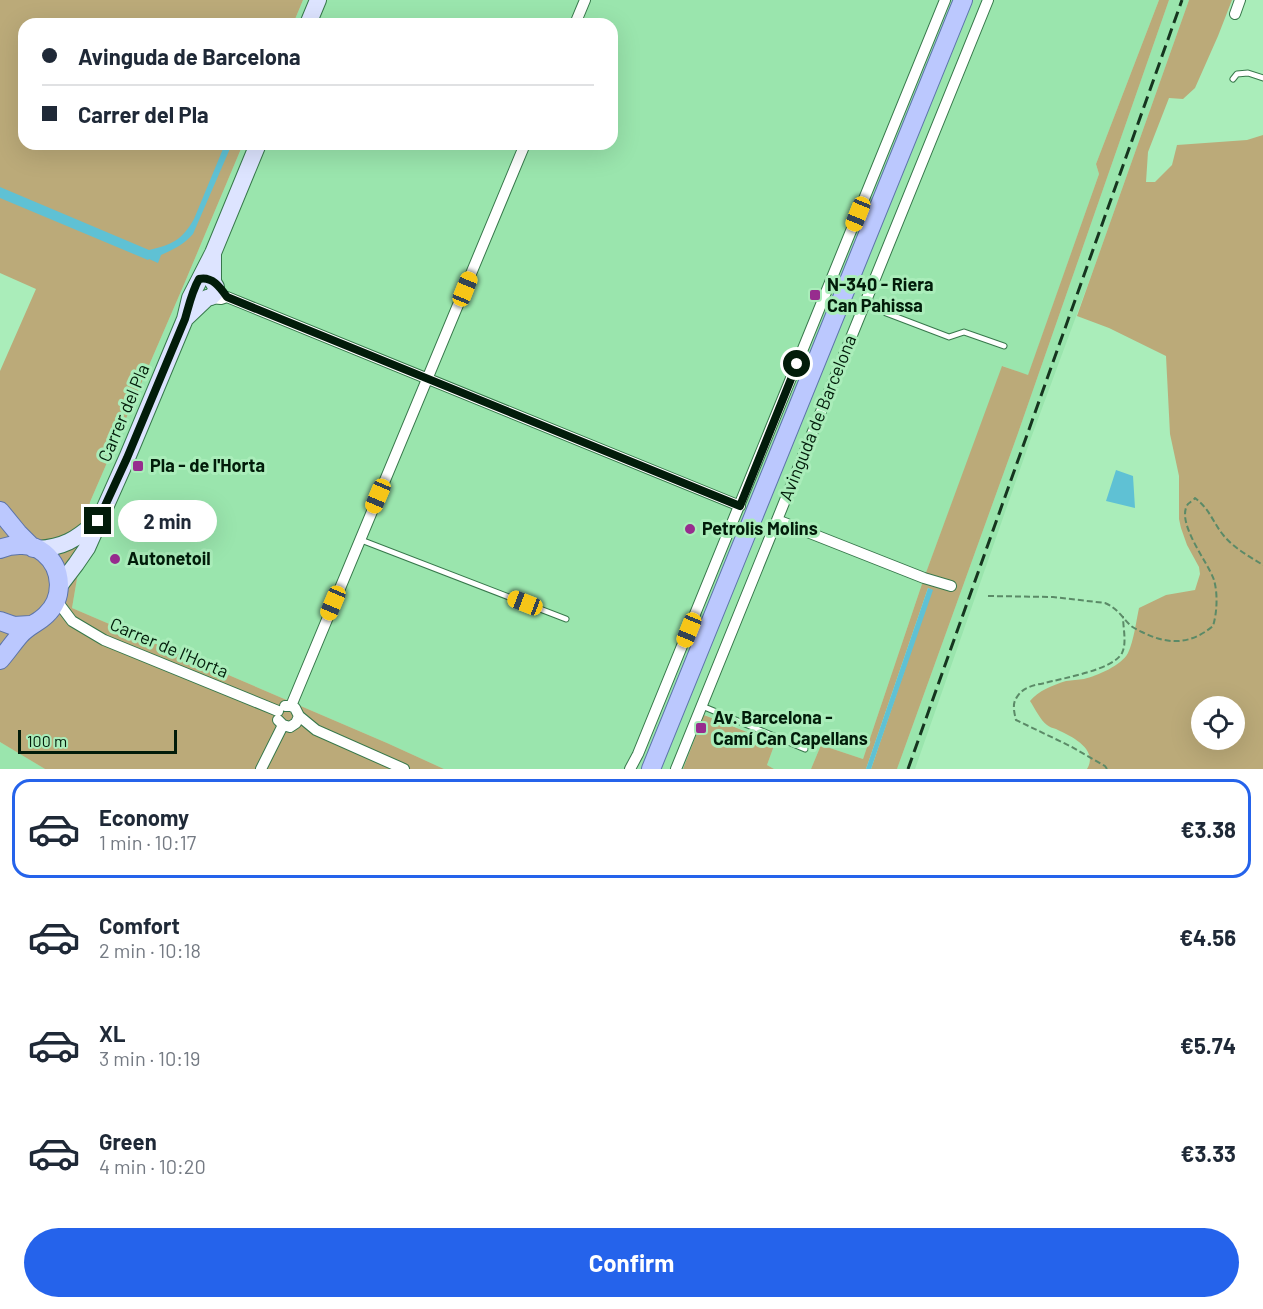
<!DOCTYPE html>
<meta charset="utf-8">
<style>
:root{--surface:#fff;--page:#f6f6f7;--text:#1f2937;--muted:#747a83;--line:#e0e1e3;--accent:#2563eb}
body{margin:0;font-family:Barlow,sans-serif;background:var(--page);color:var(--text);height:100vh;display:flex;flex-direction:column;font-size:22px;white-space:nowrap}
*{box-sizing:border-box;margin:0}
p{font-size:20px;color:var(--muted)}
.icon{flex:none;width:33px;height:33px;fill:none;stroke:currentColor;stroke-width:2;stroke-linecap:round;stroke-linejoin:round}
.map{position:relative;height:769px;overflow:hidden}
.panel{display:flex;flex-direction:column;background:var(--surface);flex:1}
.panel>*{flex:none}
.banner{position:absolute;left:18px;top:18px;width:600px;height:132px;border-radius:18px;box-shadow:0 6px 24px #0002;display:grid;align-content:center;height:132px;padding:0 24px;background:var(--surface)}
.buttons{position:absolute;left:1191px;top:696px;display:grid;gap:12px}
.buttons a{display:grid;place-items:center;width:54px;height:54px;border-radius:50%;background:var(--surface);box-shadow:0 6px 24px #0002;font-size:30px}
.scale{position:absolute;left:18px;bottom:15px;width:159px;box-sizing:border-box;padding-left:6px;border:3px solid #021c0a;border-top:0;font-size:16px;line-height:21px;white-space:nowrap;color:#021c0a;-webkit-text-stroke:4px #aaedba;paint-order:stroke}
.end{position:absolute;width:27px;height:27px;margin:-14px;border:8px solid #021c0a;background:#fff;box-shadow:0 0 0 3px #fff}
.from{border-radius:50%}
.bubble{position:absolute;height:42px;border-radius:21px;background:var(--surface);box-shadow:0 6px 24px #0002;font-size:20px;font-weight:700;line-height:42px;text-align:center}
.car{position:absolute;width:18px;height:36px;margin:-18px -9px;border-radius:8px;box-shadow:0 0 4px 2px #0007;background:linear-gradient(#f5c518 24%,#345 0 40%,#f5c518 0 76%,#345 0 86%,#f5c518 0)}
.banner b{display:flex;align-items:center;gap:21px;height:57px;font-size:22px}
.banner b+b{border-top:2px solid var(--line)}
.banner i{width:15px;height:15px;background:var(--text)}
ul{padding:10px 0 0;list-style:none}
li{display:flex;align-items:center;gap:18px;height:99px;margin:0 12px 9px;padding:0 12px;border:3px solid transparent;border-radius:18px}
li div{flex:1}
li b{display:block;font-size:22px}
li em{font-style:normal;font-weight:700}
li.current{border-color:var(--accent)}
li>.icon{width:54px;height:54px;stroke-width:1.5}
.button{display:flex;gap:12px;margin-top:auto;padding:12px 24px}
.button a{flex:1;height:69px;border-radius:36px;background:var(--accent);color:#fff;font-size:24px;font-weight:700;line-height:69px;text-align:center}
.map>svg:first-child{display:block}
.built{fill:#9ae5ad}
.green{fill:#bbaa79;fill-rule:evenodd}
.water{fill:#5fc1d4}
.lines{fill:none;stroke-linecap:round;stroke-linejoin:round}
.lane-casing{stroke:#37784b;stroke-width:7}
.street-casing{stroke:#37784b;stroke-width:12}
.secondary-casing{stroke:#37784b;stroke-width:18}
.primary-casing{stroke:#5c74a9;stroke-width:20}
.path{stroke:#5b8a67;stroke-width:2;stroke-dasharray:6 3;stroke-linecap:butt}
.lane{stroke:#fff;stroke-width:5}
.street{stroke:#fff;stroke-width:10}
.secondary{stroke:#dde4ff;stroke-width:16}
.primary{stroke:#bbc8fe;stroke-width:18}
.rail{stroke:#16351f;stroke-width:3;stroke-dasharray:12 6;stroke-linecap:butt}
.route{stroke:#021c0a;stroke-width:8}
.poi-dot{fill:#972c8e;stroke:#aaedba;stroke-width:2}
.labels{text-anchor:middle;stroke-width:6;stroke-linejoin:round;paint-order:stroke}
.poi-label{font-size:18px;font-weight:bold;fill:#021c0a;stroke:#aaedba;text-anchor:start}
.street-label{font-size:18px;fill:#021c0a;stroke:#aaedba}
</style>
<div class="map">
<svg width="1263" height="769" viewBox="0 0 1263 769">
<rect width="100%" height="100%" fill="#aaedba"/>
<path class="built" d="M303,0H1159L1096,164L1099,174L1028,376L1003,366L924,578L863,759L821,745L811,769H774L767,765L775,743L705,715L683,769H444L387,743L72,608L90,502L185,282L243,144H612V24H293Z
M1169,0H1189L1094,268L1031,438L915,769H897L1017,436Z
M0,742L45,769H0Z"/>
<path class="green" d="M0,0H303L293,24H24V144H243L185,282L90,502L72,608L387,743L444,769H45L0,742V371L36,289L0,273Z
M1159,0H1169L1017,436L897,769H871L932,590L928,588L866,769H811L821,745L863,759L924,578L1002,366L1028,375L1099,174L1096,164Z
M1189,0H1232L1218,36L1195,88L1183,99L1169,98L1148,152L1146,182H1155L1172,165L1177,145L1247,140L1263,135V769H1087C1099,749 1071,736 1056,729C1053,728 1049,727 1047,725C1041,721 1034,707 1030,701C1038,691 1053,685 1066,681C1072,680 1078,680 1084,679C1097,676 1122,665 1128,653C1134,640 1136,622 1139,608L1166,595L1195,590L1200,574L1199,567L1187,545L1181,528L1179,519V476L1170,434L1166,356L1109,328L1077,316ZM1202,706H1234V740H1202Z
M704,715L775,743L767,765L774,769H683Z"/>
<path class="water" d="M225,144H232L193,234C184,244 175,249 161,255L158,263L149,259L148,260L0,198V187L149,250C172,245 182,240 194,219Z
M1116,470L1133,476L1135,508L1106,501Z
M928,588L933,590L871,769H866Z"/>
<g class="lines">
<g class="lane-casing">
<path id="lane" d="M1233,79L1237,74L1248,73L1263,78
M866,300L878,305L886,313L949,337L964,332L1004,346
M361,540L566,619
M702,706L805,749"/>
</g>
<g class="street-casing">
<path id="street" d="M1235,14L1240,0
M575,24L585,0
M209,298L221,299L227,297L740,506
M777,520L924,578L951,586
M57,601L72,621L104,640L278,711
M285,706H291L295,708L299,716L316,730L404,769
M291,706L525,144
M278,720L283,725L290,727L296,723L299,716
M261,769L283,725
M630,769L638,754L945,0
M676,769L988,0"/>
</g>
<g class="secondary-casing">
<path id="secondary" d="M308,24L318,0
M186,318L207,298L211,297L215,293L216,287L213,282V254
M38,549C64,547 75,540 95,523
M60,585L76,564L87,548L127,458L185,319L190,298L213,253L258,144"/>
</g>
<g class="primary-casing">
<path id="primary" d="M0,511L18,533L33,548
M0,549C14,543 32,543 44,553C63,569 64,598 46,615C38,623 29,625 20,635C13,643 7,652 0,660
M0,621L14,626L30,625
M651,769L963,0"/>
</g>
<path class="path" d="M988,596L1053,597L1105,603C1117,608 1121,616 1130,625C1133,628 1138,630 1142,632C1168,645 1190,645 1213,626C1217,613 1218,594 1214,580C1208,562 1175,522 1188,504C1189,503 1195,499 1195,498C1210,509 1213,523 1224,536C1234,548 1250,557 1263,565
M1107,769L1105,766L1070,746L1016,720C1014,712 1012,703 1017,697C1023,687 1034,685 1045,683C1063,678 1113,670 1122,653C1127,643 1123,628 1123,616"/>
<use href="#lane" class="lane"/>
<use href="#street" class="street"/>
<use href="#secondary" class="secondary"/>
<use href="#primary" class="primary"/>
<path class="rail" d="M908,769L1182,0"/>
</g>
<g class="lines">
<path class="route" d="M98,521L127,458L185,319C189,305 192,291 199,279C212,276 220,287 227,297L740,506L797,364"/>
</g>
<g class="poi-dot">
<rect x="809" y="289" width="12" height="12" rx="3"/>
<rect x="132" y="460" width="12" height="12" rx="3"/>
<circle cx="690" cy="529" r="6"/>
<circle cx="115" cy="559" r="6"/>
<rect x="695" y="722" width="12" height="12" rx="3"/>
</g>
<g class="labels">
<g class="poi-label">
<text x="827" y="291">N-340 - Riera<tspan x="827" dy="21">Can Pahissa</tspan></text>
<text x="150" y="472">Pla - de l'Horta</text>
<text x="702" y="535">Petrolis Molins</text>
<text x="127" y="565">Autonetoil</text>
<text x="713" y="724">Av. Barcelona -<tspan x="713" dy="21">Camí Can Capellans</tspan></text>
</g>
<g class="street-label">
<text transform="translate(124 413) rotate(-67)" y="6">Carrer del Pla</text>
<text transform="translate(818 418) rotate(-68)" y="6">Avinguda de Barcelona</text>
<text transform="translate(169 648) rotate(23)" y="6">Carrer de l'Horta</text>
</g>
</g>
</svg>
<div class="buttons">
<a><svg class="icon" aria-label="locate" viewBox="0 0 24 24"><circle cx="12" cy="12" r="6"/><path d="M12 2v4M12 18v4M2 12h4M18 12h4"/></svg></a>
</div>
<div class="scale">100 m</div>
<i class="end from" style="left:797px;top:364px"></i>
<i class="end" style="left:98px;top:521px"></i>
<div class="bubble" style="left:118px;top:500px;width:99px">2 min</div>
<i class="car" style="left:858px;top:214px;rotate:202deg"></i>
<i class="car" style="left:465px;top:289px;rotate:22deg"></i>
<i class="car" style="left:378px;top:496px;rotate:203deg"></i>
<i class="car" style="left:333px;top:603px;rotate:203deg"></i>
<i class="car" style="left:525px;top:603px;rotate:291deg"></i>
<i class="car" style="left:689px;top:630px;rotate:202deg"></i>
<div class="banner">
<b><i class="from"></i>Avinguda de Barcelona</b>
<b><i></i>Carrer del Pla</b>
</div>
</div>
<section class="panel">
<ul>
<li class="current"><svg class="icon" aria-label="car" viewBox="0 0 24 24"><path d="M5 17H2v-5l4-1 3-4h7l3 4 3 1v5h-3M9 17h6M6 11h13"/><circle cx="7" cy="17" r="2"/><circle cx="17" cy="17" r="2"/></svg><div><b>Economy</b><p>1 min · 10:17</p></div><em>€3.38</em></li>
<li><svg class="icon" aria-label="car" viewBox="0 0 24 24"><path d="M5 17H2v-5l4-1 3-4h7l3 4 3 1v5h-3M9 17h6M6 11h13"/><circle cx="7" cy="17" r="2"/><circle cx="17" cy="17" r="2"/></svg><div><b>Comfort</b><p>2 min · 10:18</p></div><em>€4.56</em></li>
<li><svg class="icon" aria-label="car" viewBox="0 0 24 24"><path d="M5 17H2v-5l4-1 3-4h7l3 4 3 1v5h-3M9 17h6M6 11h13"/><circle cx="7" cy="17" r="2"/><circle cx="17" cy="17" r="2"/></svg><div><b>XL</b><p>3 min · 10:19</p></div><em>€5.74</em></li>
<li><svg class="icon" aria-label="car" viewBox="0 0 24 24"><path d="M5 17H2v-5l4-1 3-4h7l3 4 3 1v5h-3M9 17h6M6 11h13"/><circle cx="7" cy="17" r="2"/><circle cx="17" cy="17" r="2"/></svg><div><b>Green</b><p>4 min · 10:20</p></div><em>€3.33</em></li>
</ul>
<div class="button"><a>Confirm</a></div>
</section>
